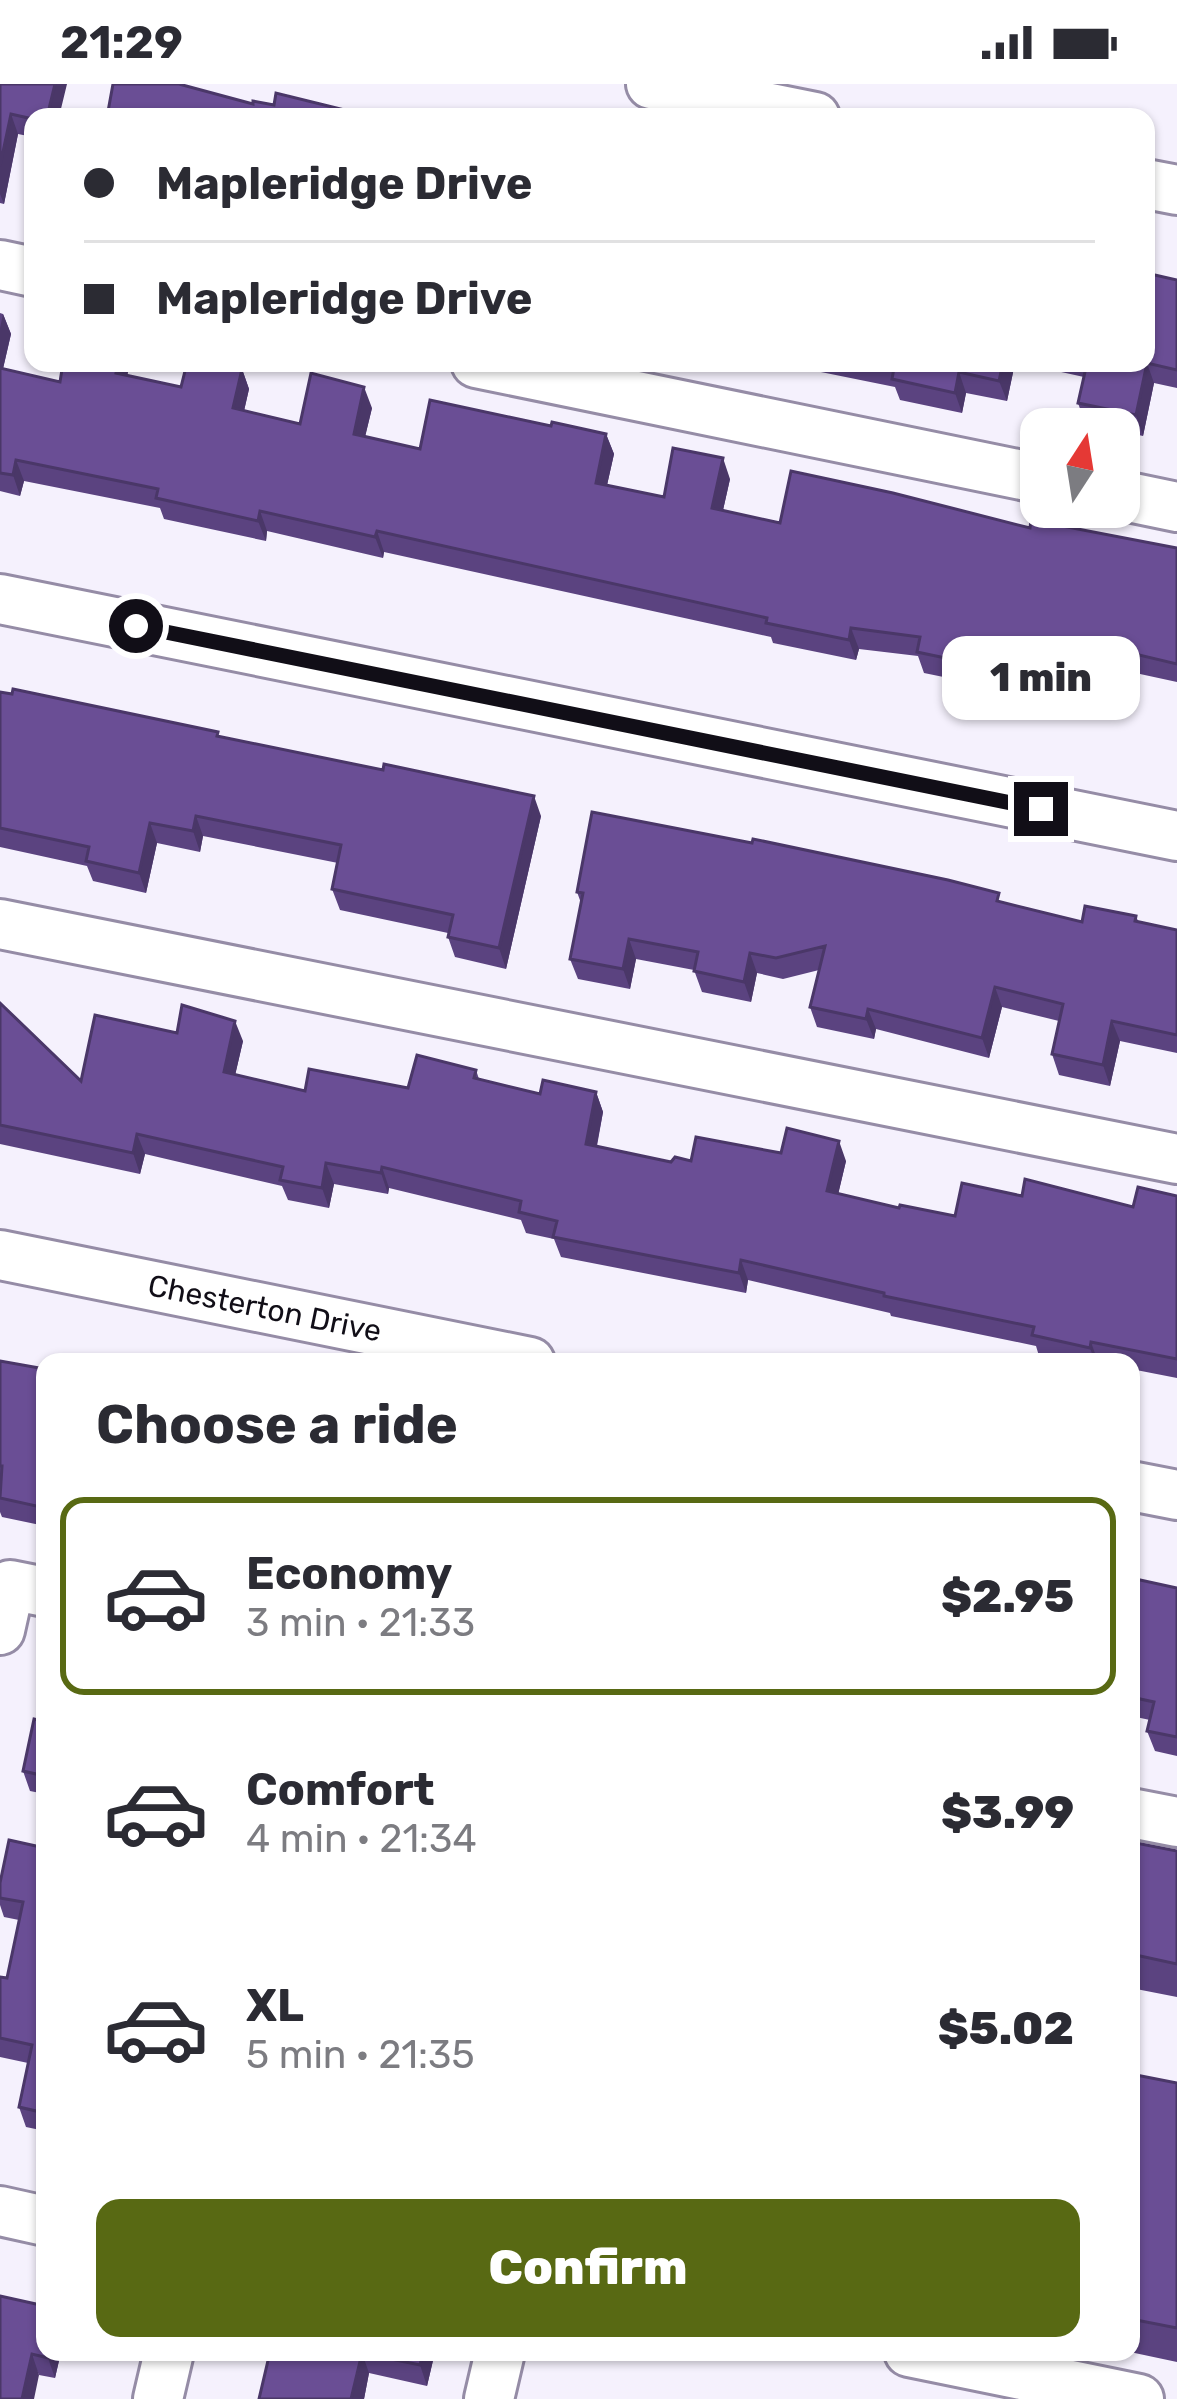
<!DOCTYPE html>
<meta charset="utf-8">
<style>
:root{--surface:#fff;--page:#f2f2f3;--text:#2b2b33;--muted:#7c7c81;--line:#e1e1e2;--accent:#586913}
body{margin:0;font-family:Rubik,sans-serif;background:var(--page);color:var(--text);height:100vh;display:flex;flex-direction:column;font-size:45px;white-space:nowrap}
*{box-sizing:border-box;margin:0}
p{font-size:39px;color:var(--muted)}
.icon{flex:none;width:66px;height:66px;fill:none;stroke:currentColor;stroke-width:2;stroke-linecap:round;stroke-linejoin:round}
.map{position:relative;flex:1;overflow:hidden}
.side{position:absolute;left:36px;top:1269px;width:1104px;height:1008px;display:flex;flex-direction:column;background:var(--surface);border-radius:24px;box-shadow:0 3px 9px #0004}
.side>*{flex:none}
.guide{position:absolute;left:24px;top:24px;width:1131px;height:264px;border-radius:24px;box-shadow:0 3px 9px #0004;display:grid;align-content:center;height:264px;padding:0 60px;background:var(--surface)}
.needle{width:78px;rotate:12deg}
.buttons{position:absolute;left:1020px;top:324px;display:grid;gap:24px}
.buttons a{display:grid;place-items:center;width:120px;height:120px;border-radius:24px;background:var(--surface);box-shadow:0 3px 9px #0004;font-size:60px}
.end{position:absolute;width:54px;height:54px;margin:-27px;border:15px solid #110e17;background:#fff;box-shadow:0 0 0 6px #fff}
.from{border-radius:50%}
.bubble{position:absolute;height:84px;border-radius:24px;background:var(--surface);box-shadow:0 3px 9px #0004;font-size:39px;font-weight:800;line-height:84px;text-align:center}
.guide b{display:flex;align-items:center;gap:42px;height:114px;font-size:45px}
.guide b+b{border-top:3px solid var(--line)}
.guide i{width:30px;height:30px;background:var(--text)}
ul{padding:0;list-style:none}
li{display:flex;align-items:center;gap:36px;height:198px;margin:0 24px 18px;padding:0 36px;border:6px solid transparent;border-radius:24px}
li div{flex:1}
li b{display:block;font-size:45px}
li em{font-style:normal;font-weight:800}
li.on{border-color:var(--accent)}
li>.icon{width:108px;height:108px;stroke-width:1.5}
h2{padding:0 60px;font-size:54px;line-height:144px}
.cta{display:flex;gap:24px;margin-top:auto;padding:24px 60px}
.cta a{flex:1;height:138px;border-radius:24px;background:var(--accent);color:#fff;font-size:48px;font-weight:800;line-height:138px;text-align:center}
.status{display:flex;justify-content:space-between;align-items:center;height:84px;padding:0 60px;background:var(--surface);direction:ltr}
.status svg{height:33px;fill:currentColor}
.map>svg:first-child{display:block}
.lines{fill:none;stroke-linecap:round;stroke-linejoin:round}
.minor-casing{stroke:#958ca6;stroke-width:54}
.minor{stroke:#fff;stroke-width:48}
.wall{fill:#5b4380}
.shaded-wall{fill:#4a3768}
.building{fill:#6a4e95;stroke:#4a3768;stroke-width:3}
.route{stroke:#110e17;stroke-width:15}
.labels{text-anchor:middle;stroke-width:12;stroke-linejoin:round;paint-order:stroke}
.street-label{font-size:30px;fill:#110e17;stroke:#fff}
</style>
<div class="status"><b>21:29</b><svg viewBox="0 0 49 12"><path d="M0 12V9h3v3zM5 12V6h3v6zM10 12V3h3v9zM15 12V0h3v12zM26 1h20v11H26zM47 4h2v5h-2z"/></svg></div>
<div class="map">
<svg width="1177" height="2315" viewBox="0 0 1177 2315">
<rect width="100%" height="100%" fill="#f5f1fd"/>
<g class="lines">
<g class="minor-casing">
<g id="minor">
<path d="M651,0L815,33"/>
<path d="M1146,100L1177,106"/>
<path d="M0,181L33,188"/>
<path d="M476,279L1041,395"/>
<path d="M1119,411L1177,423"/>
<path d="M0,515L1177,752"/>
<path d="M0,840L1177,1075"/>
<path id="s1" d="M0,1171L530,1278"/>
<path d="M1131,1402L1177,1411"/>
<path d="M0,1546L10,1501L45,1508"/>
<path d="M1131,1729L1177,1738"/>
<path d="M0,2127L45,2137"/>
<path d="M909,2268L1139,2315"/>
<path d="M158,2315L169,2268"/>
<path d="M489,2315L500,2268"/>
</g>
</g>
<use href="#minor" class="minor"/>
</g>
<path class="wall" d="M0,0L33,33V53L18,50L4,120L0,119Z
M1177,196V304L1154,299L1143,352L1085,339L1078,319L1084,293L1020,279H1146Z
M0,229L3,230L11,250L3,285L60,298L130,279L127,292L181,303L242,285L249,305L244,327L300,340L372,324L365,352L420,365L551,342L606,350L614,370L607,401L664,413L730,395L723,426L780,439L1030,444L1177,464V598L1117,585L1109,627L924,589L918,572L859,565L856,576L773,559L771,553L384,468L383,474L267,447L266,457L164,435L160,424L24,397L20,412L0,407Z
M804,279H1015L1007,317L966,309L962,329L900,316L895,303L806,285Z
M0,608L220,653L541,732L506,885L455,873L448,853V849L340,826L332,805L338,779L203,752L200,768L157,759L146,809L93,797L87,782L0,763Z
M577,808L1002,818L1082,838L1136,832L1138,837L1177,846V969L1120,957L1110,1002L1059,991L1052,970L1059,937L1002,923L989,974L876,945L874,955L817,943L810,923L819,886L783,895L757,889L751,918L702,908L694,886L636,875L630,905L578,895L570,875L581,819Z
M0,919L81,997L177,949L243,957L235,991L305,1007L408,1004L476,986L479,995L540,1010L596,1008L603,1028L597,1062L671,1078L781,1069L846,1077L838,1110L899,1124L955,1132L1022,1112L1133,1123L1177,1112V1294L1131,1285V1278H1070L1039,1272L1036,1262L891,1232L890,1229L748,1196L746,1209L561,1173L554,1155L526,1149L521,1136L389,1104L388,1110L334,1100L329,1124L288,1116L282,1102L145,1070L140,1090L0,1060Z
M0,1277L45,1285V1442L2,1433L0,1428Z
M1131,1494L1177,1504V1672L1155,1667L1147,1647L1150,1636L1131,1632Z
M45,1638V1710L30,1707L23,1687Z
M1131,1758L1177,1767V1913L1131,1904Z
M45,1764V2047L26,2043L19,2023L28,1979L0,1973V1893L7,1894L19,1836L4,1833L0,1821V1799Z
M1131,1990L1177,1999V2278L1130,2268Z
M0,2212L45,2268H61L55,2294L39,2291Z
M270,2268H435L427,2302L369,2289L364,2315H259Z"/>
<path class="shaded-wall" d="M55,0H67L59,33H47Z
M11,30L18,50L4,120L0,110V82Z
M3,230L11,250L0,297V244Z
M118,279H130L123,310L116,289Z
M1003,279H1015L1007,317L999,297Z
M1147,279L1154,299L1143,352L1136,331Z
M242,285L249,305L240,344L233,324Z
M959,288L966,309L962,329L955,309Z
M364,303L372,324L361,370L354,350Z
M606,350L614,370L603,419L596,399Z
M723,374L730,395L719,444L712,424Z
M16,376L24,397L20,412L13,391Z
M260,427L267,447L266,457L258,437Z
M377,447L384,468L383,474L375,453Z
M851,544L859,565L856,576L849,556Z
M1110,564L1117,585L1109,627L1102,607Z
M534,712L541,732L506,885L499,864Z
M196,732L203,752L200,768L193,747Z
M150,739L157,759L146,809L139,789Z
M629,855L636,875L630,905L623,885Z
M750,869L757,889L751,918L744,898Z
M995,903L1002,923L989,974L982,954Z
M868,925L876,945L874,955L866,935Z
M235,937L243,957L231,1009L224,988Z
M1112,937L1120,957L1110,1002L1103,981Z
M596,1008L603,1028L593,1080L586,1060Z
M137,1050L145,1070L140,1090L133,1069Z
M839,1057L846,1077L834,1128L827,1107Z
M326,1079L334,1100L329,1124L322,1104Z
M382,1083L389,1104L388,1110L381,1089Z
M741,1176L748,1196L746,1209L739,1189Z
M1091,1258L1098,1278H1095L1090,1264Z
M49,2268H61L55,2294L48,2274Z
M423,2268H435L427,2302L420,2281Z
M362,2269L369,2289L364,2315H351Z
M32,2270L39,2291L34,2315H22Z"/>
<path class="building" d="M0,0H55L47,33H33V35L11,30L0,82Z
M113,0H179L253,20V17L274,21L276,9L373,33H107Z
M1146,189L1177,196V286L1147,279L1136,331L1078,319L1087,279H1146Z
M63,279H118L116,289L181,303L187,279H214L242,285L233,324L300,340L311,289L364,303L354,350L420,365L430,316L551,342L552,338L606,350L596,399L664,413L673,364L723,374L712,424L780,439L791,387L893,409L1030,444L1031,436L1177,464V580L1110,564L1102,607L917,568L920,553L851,544L849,556L766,539L767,534L377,447L375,453L260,427L258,437L156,414L158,405L16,376L13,391L0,389V284L60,298Z
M869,279H1003L999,297L959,288L955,309L892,295L894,284Z
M13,605L218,648L217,652L383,686L384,680L534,712L499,864L448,853L453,831L332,805L341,761L196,732L193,747L150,739L139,789L86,777L89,763L0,744V608L12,610Z
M592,728L752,759L753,755L948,796L999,809L997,817L1082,838L1085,822L1136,832L1135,837L1177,846V951L1112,937L1103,981L1052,970L1063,920L995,903L982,954L868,925L866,935L810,923L825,862L776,874L750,869L744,898L694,887L698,868L629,855L623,885L570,875L583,809L577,808Z
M0,919L81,997L95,931L177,949L182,921L235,937L224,988L305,1007L309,985L408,1004L417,971L476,986L474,994L540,1010L543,996L596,1008L586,1060L671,1078L675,1073L691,1077L696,1053L781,1069L787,1044L839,1057L827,1107L899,1124L900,1121L955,1132L962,1099L1022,1112L1025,1095L1133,1123L1138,1103L1177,1112V1275L1091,1258L1090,1264L1032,1251L1034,1243L884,1212V1209L741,1176L739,1189L553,1153L557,1137L519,1128L521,1117L382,1083L381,1089L326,1079L322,1104L280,1096L283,1083L137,1050L133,1069L0,1041Z
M64,1273L89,1278H63Z
M0,1277L45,1285V1424L0,1414L2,1382H0Z
M1131,1494L1177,1504V1653L1147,1647L1154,1618L1131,1613Z
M34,1635L45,1638V1692L23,1687Z
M9,1756L45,1764V2029L19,2023L32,1961L0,1954V1893L7,1894L23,1818L0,1814V1799Z
M1131,1758L1177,1767V1880L1131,1870Z
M1131,1990L1177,1999V2244L1131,2235Z
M0,2212L45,2222V2268H49L48,2274L32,2270L22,2315H0Z
M270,2268H423L420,2281L362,2269L351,2315H259Z"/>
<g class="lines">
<path class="route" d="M136,542L1041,725"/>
</g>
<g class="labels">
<g class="street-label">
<text dy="10" stroke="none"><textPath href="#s1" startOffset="270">Chesterton Drive</textPath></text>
</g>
</g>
</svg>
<div class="buttons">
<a><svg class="needle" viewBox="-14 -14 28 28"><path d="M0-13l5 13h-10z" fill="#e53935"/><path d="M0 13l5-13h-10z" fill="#7c7c81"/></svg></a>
</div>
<i class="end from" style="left:136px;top:542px"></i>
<i class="end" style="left:1041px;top:725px"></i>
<div class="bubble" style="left:942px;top:552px;width:198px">1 min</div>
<div class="guide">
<b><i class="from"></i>Mapleridge Drive</b>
<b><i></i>Mapleridge Drive</b>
</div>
<section class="side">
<h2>Choose a ride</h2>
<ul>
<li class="on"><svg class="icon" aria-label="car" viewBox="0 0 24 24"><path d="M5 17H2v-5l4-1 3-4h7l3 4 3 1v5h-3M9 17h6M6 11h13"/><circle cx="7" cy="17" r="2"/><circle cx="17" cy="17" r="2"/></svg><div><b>Economy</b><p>3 min · 21:33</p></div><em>$2.95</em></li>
<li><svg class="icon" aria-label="car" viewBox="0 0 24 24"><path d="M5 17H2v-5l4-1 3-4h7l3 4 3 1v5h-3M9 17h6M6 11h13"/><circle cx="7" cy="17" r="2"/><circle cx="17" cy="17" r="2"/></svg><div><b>Comfort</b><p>4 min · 21:34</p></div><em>$3.99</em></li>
<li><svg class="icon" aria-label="car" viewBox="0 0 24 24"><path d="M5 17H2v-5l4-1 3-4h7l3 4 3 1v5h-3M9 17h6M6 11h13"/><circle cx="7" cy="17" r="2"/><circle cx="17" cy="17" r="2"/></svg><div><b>XL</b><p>5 min · 21:35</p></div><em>$5.02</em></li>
</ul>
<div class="cta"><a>Confirm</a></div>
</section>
</div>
